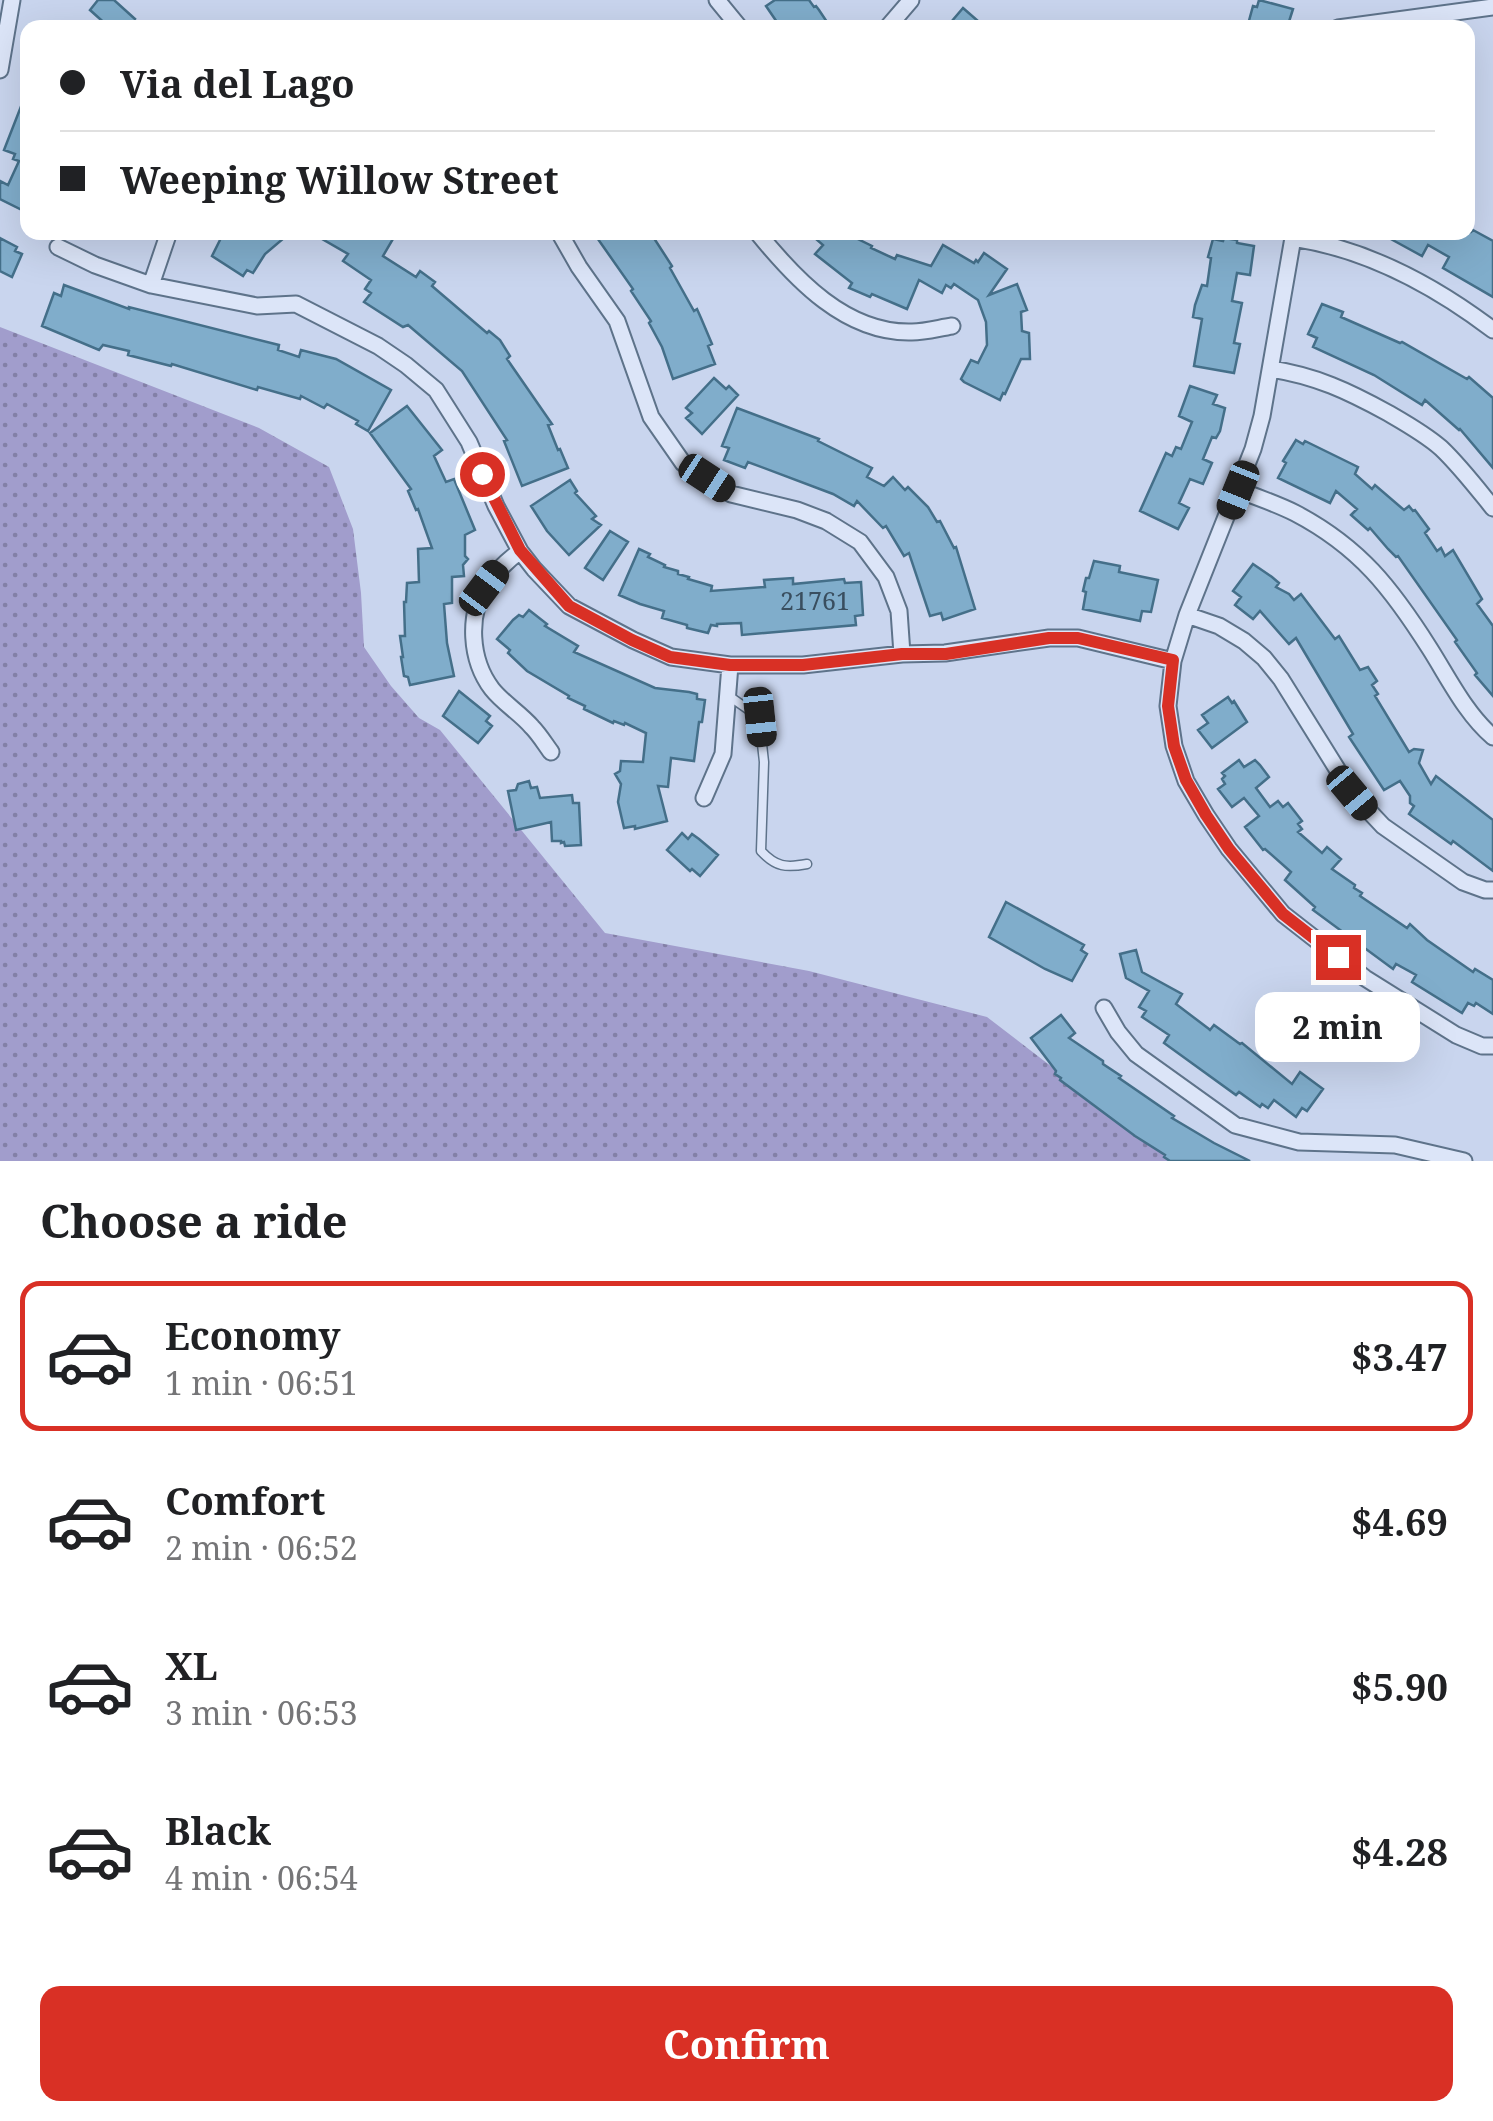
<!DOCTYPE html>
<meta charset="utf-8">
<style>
:root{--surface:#fff;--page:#f2f2f2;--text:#202124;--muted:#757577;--line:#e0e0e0;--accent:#d93025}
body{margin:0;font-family:"Noto Serif",serif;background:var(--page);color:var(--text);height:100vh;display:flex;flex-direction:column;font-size:38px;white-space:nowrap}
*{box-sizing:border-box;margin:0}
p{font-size:32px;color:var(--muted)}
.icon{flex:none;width:55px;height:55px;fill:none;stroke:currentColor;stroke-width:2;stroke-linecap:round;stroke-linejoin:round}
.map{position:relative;height:1161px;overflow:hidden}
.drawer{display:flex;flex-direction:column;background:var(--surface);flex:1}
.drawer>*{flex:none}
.guide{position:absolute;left:20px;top:20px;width:1455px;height:220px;border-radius:20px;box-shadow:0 10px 40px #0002;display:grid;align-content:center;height:220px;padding:0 40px;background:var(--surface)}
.end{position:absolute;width:45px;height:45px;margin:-22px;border:12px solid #d93025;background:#fff;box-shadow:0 0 0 5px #fff}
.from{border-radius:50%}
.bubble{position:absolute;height:70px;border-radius:20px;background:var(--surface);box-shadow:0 10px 40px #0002;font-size:32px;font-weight:700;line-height:70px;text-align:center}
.car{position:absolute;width:30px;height:60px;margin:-30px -15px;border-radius:12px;box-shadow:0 0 8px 2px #0007;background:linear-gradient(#222 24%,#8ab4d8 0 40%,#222 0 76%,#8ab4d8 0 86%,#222 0)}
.guide b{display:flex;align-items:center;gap:35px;height:95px;font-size:38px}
.guide b+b{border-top:2px solid var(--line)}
.guide i{width:25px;height:25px;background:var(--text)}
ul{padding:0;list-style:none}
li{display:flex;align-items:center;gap:30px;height:150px;margin:0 20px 15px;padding:0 20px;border:5px solid transparent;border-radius:20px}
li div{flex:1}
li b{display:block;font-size:38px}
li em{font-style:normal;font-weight:700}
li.active{border-color:var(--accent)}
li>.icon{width:90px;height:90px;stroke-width:1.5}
h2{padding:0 40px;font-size:45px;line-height:120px}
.action{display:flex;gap:20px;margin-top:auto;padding:20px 40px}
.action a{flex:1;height:115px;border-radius:20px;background:var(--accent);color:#fff;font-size:40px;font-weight:700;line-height:115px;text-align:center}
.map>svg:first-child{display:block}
.grass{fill:url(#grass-dots)}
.building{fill:#80adcb;stroke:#446f89;stroke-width:2.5}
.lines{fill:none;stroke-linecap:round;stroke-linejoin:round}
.lane-casing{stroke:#5e738a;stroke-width:11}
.street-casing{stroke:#5e738a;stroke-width:19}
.lane{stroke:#dce5f8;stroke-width:8}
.street{stroke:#dce5f8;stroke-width:15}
.route{stroke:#d93025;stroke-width:12}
.labels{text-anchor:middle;stroke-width:8;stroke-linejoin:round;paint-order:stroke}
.number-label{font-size:25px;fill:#394e5f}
</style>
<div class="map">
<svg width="1493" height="1161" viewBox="0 0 1493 1161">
<defs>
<pattern id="grass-dots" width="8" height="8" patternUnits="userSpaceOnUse" patternTransform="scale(2.5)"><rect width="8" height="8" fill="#a19dcc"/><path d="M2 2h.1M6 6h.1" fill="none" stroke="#8380a7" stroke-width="1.8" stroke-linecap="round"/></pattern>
</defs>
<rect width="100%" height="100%" fill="#c9d5ee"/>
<path class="grass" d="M0,327L259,428L329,467L353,529L361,593L364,647L391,686L419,718L440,730L605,933L809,971L987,1017L1065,1077L1185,1161H0Z"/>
<path class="building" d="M98,0H114L135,19L128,28H110L90,10Z
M775,0H809L814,7L816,6L819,10L831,28H781L766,6Z
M1259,0L1293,9L1287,28H1247L1253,6L1257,7Z
M963,8L986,28H946Z
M27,91H28V213L0,199V181L8,185L19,161L13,159L15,154L4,150Z
M1473,230L1493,241V297L1443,268L1449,257L1428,245L1422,256L1378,232H1471Z
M224,232H291L265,254L253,273L247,270L243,276L212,256Z
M310,232H397L383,256L416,277L420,271L435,282L432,286L487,333L489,331L500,340L510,356L507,359L552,424L548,425L558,450L560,449L568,468L522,486L504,441L507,440L462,371L408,325L403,327L364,302L371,293L365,289L371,280L343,261L348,254Z
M593,232H650L672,266L670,268L694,311L697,309L701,318L712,344L708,346L715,364L673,379L662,347L649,323L651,321L631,291L633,289Z
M808,232H864L858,239L872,246L871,248L895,259L897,255L931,266L943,245L974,263L976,260L978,262L984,253L1007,269L989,295L1017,284L1027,310L1021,312L1022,331L1029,333L1030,359H1021L1005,394L1003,393L1000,400L964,382L961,379L971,360L978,363L987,345L986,322L978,300L954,284L951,288L946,285L942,293L919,280L907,309L872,294L870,297L849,288L852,283L815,254L823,245Z
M0,238L17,247L15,251L22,254L12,277L0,271Z
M1224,238L1237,240V243L1254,246L1250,275L1237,273L1232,301L1242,303L1234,343L1240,344L1234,373L1194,366L1202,319L1193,317L1195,305L1202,285L1207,286L1211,258L1208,257L1213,239L1223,241Z
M64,285L129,309V307L279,345L278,350L299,357L301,350L336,359L391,390L368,431L356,424L358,421L327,404L324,408L301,396L300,399L258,387L257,390L172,364L171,366L128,355L129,351L103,345L99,350L42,326L54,293L61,296Z
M1322,304L1343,312L1341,317L1400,343L1402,342L1467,379L1469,377L1493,398V468L1460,429L1459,430L1425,400L1422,405L1374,375L1313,347L1317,338L1308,334Z
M714,378L726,389L729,386L738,395L702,434L686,418L692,413L686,408Z
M1190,386L1217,395L1213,404L1225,408L1220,431L1216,438L1212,437L1203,459L1212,463L1203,484L1190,479L1179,503L1189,508L1178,529L1140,511L1166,453L1172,456L1176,447L1181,449L1192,422L1179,416Z
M407,406L442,450L434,456L446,482L454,479L475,530L465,535V556L468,559L463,565L464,576L452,577V603L444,604L447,643L454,676L410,685L408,677L404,676L401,657H403L400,636H405L404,602H406L407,583L419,582L418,549L432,548L418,509L416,510L408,491L411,489L370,433Z
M737,408L819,439L818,441L872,468L867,477L884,486L893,477L905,490L908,487L928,507L937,522L940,521L954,548L956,547L975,609L943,620L941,613L930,616L909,553L904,556L886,526L883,528L857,501L854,506L833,494L748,462L745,468L724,460L729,448L722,446Z
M1296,440L1303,444L1305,441L1358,467L1355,474L1372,489L1375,485L1404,510L1409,506L1413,511L1415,510L1429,529L1425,533L1437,551L1441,548L1445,556L1453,550L1482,599L1477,604L1493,626V696L1475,675L1477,673L1455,642L1457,640L1398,556L1396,557L1388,549L1370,528L1368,530L1351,515L1357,509L1336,491L1330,503L1278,478L1286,463L1283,461Z
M570,480L577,491L575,493L596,516L592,519L601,525L569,555L547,531L531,506Z
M610,531L628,542L603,580L585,568Z
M639,549L650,554L648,557L665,565L664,567L678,571V574L689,577L688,579L712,586L711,591L765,587L764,580L793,578V584L844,579L845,583L861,582L863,615L855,616L856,625L742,635L741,623L717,624V626L711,625L708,633L687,628V625L662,618L664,611L640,604L619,595Z
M1094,561L1120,566L1119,572L1158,580L1151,612L1142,611L1140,621L1083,609L1086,592L1083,591L1086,578H1089Z
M1253,564L1272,577L1279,583L1276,587L1289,594L1294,600L1301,594L1335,639L1339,636L1360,670L1368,667L1377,681L1372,685L1378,694L1375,696L1409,752L1414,749L1423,750L1419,763L1431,784L1436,776L1493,820V871L1453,841L1451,844L1409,814L1414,806L1410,803V796L1400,781L1384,790L1349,737L1353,734L1296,638L1289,644L1260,611L1253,619L1235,605L1241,597L1233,591Z
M529,610L547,624L545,626L578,646L574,652L655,688L689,692L697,694V699L705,700L702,722H699L694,761L671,758L668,787L658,786L667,821L635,829V826L624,828L618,802L621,784L615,774L620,771L621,761L643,762L646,733L625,723L624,725L614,721L613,723L584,709L585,706L568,698L569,696L527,671L508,653L510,650L497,639L513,620L519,615L523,617Z
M459,691L490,716L486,721L492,726L478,743L443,716Z
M1228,697L1232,703L1234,701L1247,722L1212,748L1198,730L1208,723L1202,715Z
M1239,760L1244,767L1255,760L1260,765L1269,777L1256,788L1270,807L1278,801L1283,807L1288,803L1302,821L1298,824L1302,829L1298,832L1322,853L1327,847L1341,859L1332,869L1355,885L1354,888L1362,893L1360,896L1407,928L1410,924L1427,940L1473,972L1475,969L1493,980V1014L1476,1003L1474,1006L1468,1003L1462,1013L1412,982L1416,975L1396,964L1393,969L1313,910L1315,907L1285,880L1291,872L1265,849L1263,850L1245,827L1259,816L1244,798L1232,807L1218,789L1225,784L1222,779L1225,776L1222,773Z
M529,781L531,788L537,787L540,798L572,795L573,803H579L581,845L565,846L564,842L561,843V841H552L551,822L516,830L508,791L516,790L518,784Z
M682,833L688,839L692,834L699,839L718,855L700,876L692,869L690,871L667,850Z
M1006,902L1084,945L1081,950L1087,954L1072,981L1045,969L989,937Z
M1136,950L1142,972L1182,994L1176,1004L1209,1029L1210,1030L1214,1025L1240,1044L1242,1043L1292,1084L1300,1072L1323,1089L1307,1111L1302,1108L1296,1117L1274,1100L1268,1108L1262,1104L1260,1107L1239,1092L1236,1095L1164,1043L1169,1035L1142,1017L1146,1011L1139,1007L1149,991L1126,978L1120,954Z
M1061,1015L1075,1033L1069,1038L1103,1061V1064L1121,1076L1119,1078L1174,1116L1172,1118L1214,1143L1250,1161H1170L1164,1157L1165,1155L1135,1136L1060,1080L1061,1078L1055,1074L1056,1071L1031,1038Z"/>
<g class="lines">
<g class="lane-casing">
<path id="lane" d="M729,696L759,717L764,762L761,851C776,867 786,868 807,864"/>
</g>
<g class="street-casing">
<path id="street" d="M717,0L740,28
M887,28L911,0
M1338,28L1493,7
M0,70L12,0
M559,232L579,267L617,321L651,417L683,463L731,494L797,510L826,521L860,542L886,577L899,611L902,654
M757,232C795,279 846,334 912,332C925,332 939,328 952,326
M1294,232L1262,416L1253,449L1187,615L1173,661L1168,706L1174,746L1186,781L1206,815L1229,849L1283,914L1365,978L1456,1035L1482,1046H1493
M1293,238C1366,249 1435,286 1493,330
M58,247L95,265L151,285L257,306L296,304L378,346L406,365L436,390L469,442L496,506L520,551L534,569L569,606L633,640L671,657L730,665H803L902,654L945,653L1049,638H1078L1173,661
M151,285L169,232
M1271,369C1316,376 1348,391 1388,413C1407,424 1425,434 1441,448C1460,466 1476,487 1493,508
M1238,490C1257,497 1277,504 1295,513C1360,547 1392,589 1430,649C1449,679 1466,714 1493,737
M520,551C507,561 496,571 487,584C467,615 470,660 492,689C503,703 520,713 532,727C539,734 545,744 551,752
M1187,615L1219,626L1244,641L1264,658L1281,679L1352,793L1383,826L1463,882L1485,890H1493
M704,798L723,754L730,665
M1104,1008L1118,1032L1136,1054L1235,1125L1299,1142L1395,1145L1464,1161"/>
</g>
<use href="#lane" class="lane"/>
<use href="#street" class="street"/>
</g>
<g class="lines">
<path class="route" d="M482,474L520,550L569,606L632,640L670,657L730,665H803L902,654H946L1049,638H1078L1173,660L1168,706L1174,746L1186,780L1206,815L1229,849L1283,914L1338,957"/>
</g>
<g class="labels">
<g class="number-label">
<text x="815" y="610">21761</text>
</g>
</g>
</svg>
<i class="end from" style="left:482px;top:474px"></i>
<i class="end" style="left:1338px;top:957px"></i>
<div class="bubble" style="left:1255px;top:992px;width:165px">2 min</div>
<i class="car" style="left:707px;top:478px;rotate:123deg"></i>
<i class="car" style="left:1238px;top:490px;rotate:202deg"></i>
<i class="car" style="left:484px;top:588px;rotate:37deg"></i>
<i class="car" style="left:760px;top:717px;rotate:174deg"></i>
<i class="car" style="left:1352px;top:793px;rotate:140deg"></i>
<div class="guide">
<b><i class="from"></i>Via del Lago</b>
<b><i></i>Weeping Willow Street</b>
</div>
</div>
<section class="drawer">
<h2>Choose a ride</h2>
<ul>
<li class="active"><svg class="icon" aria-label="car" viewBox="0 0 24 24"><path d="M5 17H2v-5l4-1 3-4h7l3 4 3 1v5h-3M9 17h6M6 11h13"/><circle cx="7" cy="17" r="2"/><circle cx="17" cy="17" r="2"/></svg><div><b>Economy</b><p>1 min · 06:51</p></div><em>$3.47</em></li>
<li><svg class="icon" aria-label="car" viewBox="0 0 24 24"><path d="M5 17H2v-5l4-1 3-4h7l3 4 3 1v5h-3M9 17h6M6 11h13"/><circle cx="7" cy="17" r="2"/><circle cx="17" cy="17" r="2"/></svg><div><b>Comfort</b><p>2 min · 06:52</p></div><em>$4.69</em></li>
<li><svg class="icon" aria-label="car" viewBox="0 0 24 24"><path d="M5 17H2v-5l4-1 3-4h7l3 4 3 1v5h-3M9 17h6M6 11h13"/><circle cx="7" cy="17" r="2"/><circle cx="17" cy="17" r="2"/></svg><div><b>XL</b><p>3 min · 06:53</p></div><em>$5.90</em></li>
<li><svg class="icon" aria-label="car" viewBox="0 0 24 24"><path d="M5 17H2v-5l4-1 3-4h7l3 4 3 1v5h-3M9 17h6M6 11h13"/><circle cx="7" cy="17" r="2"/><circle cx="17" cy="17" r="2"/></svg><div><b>Black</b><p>4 min · 06:54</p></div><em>$4.28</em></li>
</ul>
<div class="action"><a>Confirm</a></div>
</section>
